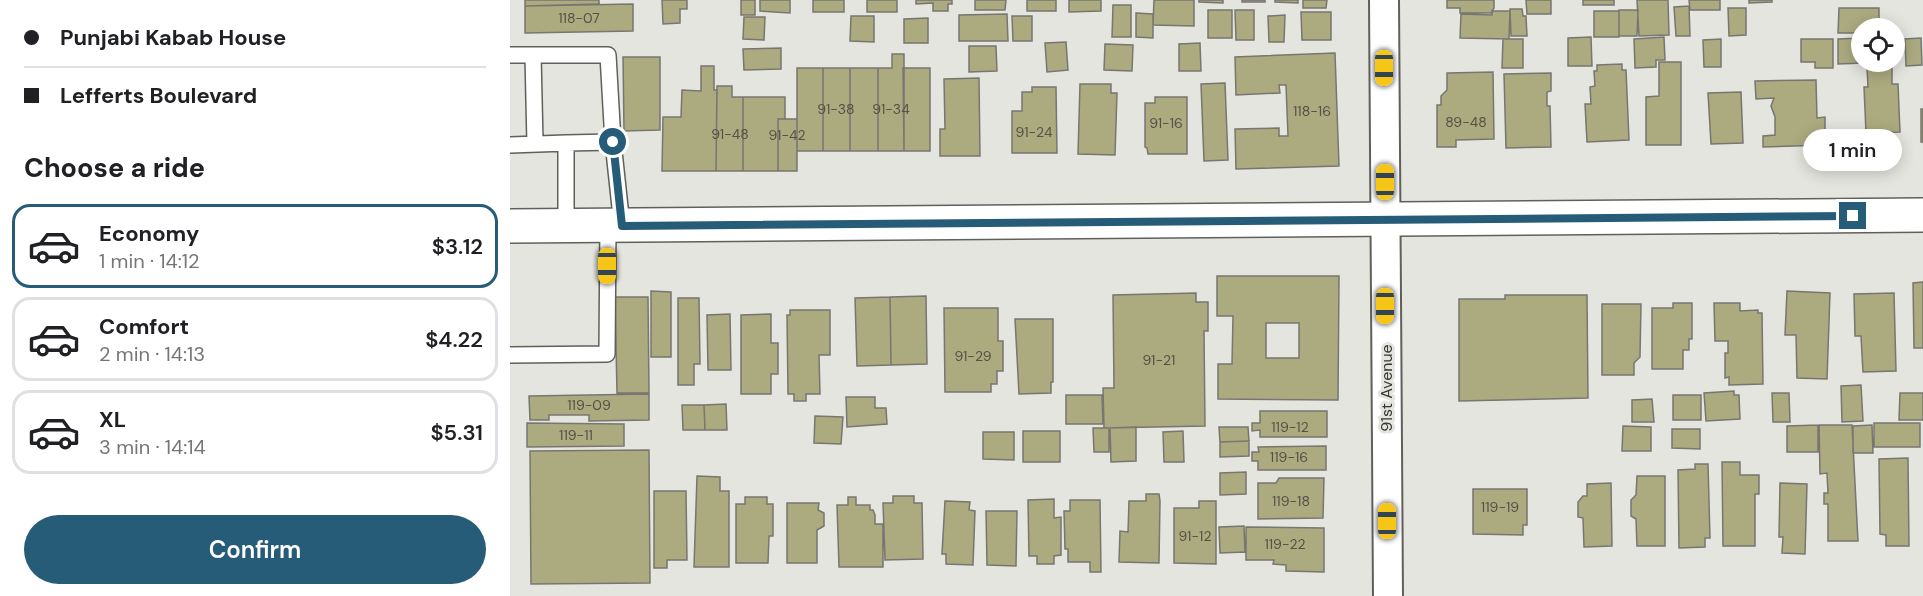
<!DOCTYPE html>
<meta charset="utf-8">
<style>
:root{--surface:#fff;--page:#f2f2f2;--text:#202124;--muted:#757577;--line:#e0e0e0;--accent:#265c77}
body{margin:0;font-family:"DM Sans",sans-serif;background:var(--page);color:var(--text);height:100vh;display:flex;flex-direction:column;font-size:22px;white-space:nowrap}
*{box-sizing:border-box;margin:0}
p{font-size:20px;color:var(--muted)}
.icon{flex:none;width:33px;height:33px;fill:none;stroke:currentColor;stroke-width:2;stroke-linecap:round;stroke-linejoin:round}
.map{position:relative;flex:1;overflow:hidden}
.details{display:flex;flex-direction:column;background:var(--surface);width:510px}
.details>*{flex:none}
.banner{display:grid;align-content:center;height:132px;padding:0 24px;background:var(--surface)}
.tools{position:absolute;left:1341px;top:18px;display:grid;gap:12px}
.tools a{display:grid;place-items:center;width:54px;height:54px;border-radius:50%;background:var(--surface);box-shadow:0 3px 15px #0003;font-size:30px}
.end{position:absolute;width:27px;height:27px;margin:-14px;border:8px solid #265c77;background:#fff;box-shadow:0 0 0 3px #fff}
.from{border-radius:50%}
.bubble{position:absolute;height:42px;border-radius:21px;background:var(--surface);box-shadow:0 3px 15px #0003;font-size:20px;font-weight:600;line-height:42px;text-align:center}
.car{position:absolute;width:18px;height:36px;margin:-18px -9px;border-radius:8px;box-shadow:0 0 4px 2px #0007;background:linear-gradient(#f5c518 24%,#345 0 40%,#f5c518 0 76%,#345 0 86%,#f5c518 0)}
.banner b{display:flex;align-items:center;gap:21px;height:57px;font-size:22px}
.banner b+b{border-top:2px solid var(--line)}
.banner i{width:15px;height:15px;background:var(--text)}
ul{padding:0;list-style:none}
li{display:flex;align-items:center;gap:18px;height:84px;margin:0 12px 9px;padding:0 12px;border:3px solid var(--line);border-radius:18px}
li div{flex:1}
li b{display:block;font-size:22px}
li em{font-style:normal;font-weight:600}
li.current{border-color:var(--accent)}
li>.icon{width:54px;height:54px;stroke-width:1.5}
h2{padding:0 24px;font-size:27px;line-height:72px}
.cta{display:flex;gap:12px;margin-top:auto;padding:12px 24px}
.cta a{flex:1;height:69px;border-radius:36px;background:var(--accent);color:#fff;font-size:24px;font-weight:600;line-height:69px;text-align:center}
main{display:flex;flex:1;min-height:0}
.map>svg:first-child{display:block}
.building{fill:#acaa7f;stroke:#777671;stroke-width:1.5;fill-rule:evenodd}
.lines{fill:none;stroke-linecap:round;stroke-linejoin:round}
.service-casing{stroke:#60605b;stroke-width:18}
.minor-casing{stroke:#60605b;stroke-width:32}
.tertiary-casing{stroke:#60605b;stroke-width:36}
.service{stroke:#fff;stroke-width:15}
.minor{stroke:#fff;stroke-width:28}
.tertiary{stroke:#fff;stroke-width:33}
.route{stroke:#265c77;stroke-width:8}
.labels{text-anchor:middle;stroke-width:6;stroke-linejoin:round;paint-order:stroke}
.number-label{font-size:14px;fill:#535245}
.street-label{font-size:16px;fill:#353532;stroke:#e5e5df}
</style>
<main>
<section class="details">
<div class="banner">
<b><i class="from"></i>Punjabi Kabab House</b>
<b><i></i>Lefferts Boulevard</b>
</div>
<h2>Choose a ride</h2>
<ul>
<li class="current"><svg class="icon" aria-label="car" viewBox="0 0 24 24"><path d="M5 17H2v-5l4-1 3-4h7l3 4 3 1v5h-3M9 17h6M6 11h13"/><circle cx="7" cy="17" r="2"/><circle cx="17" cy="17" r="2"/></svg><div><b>Economy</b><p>1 min · 14:12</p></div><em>$3.12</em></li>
<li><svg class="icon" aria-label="car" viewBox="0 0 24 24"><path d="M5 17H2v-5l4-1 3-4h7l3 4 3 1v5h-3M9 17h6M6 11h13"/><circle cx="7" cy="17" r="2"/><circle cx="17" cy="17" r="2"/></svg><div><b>Comfort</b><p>2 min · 14:13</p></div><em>$4.22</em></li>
<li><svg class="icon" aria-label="car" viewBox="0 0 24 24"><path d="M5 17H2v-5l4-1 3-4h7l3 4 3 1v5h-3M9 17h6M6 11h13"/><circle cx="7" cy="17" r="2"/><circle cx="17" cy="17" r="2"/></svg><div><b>XL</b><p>3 min · 14:14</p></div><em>$5.31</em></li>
</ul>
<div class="cta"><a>Confirm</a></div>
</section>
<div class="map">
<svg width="1413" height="596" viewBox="0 0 1413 596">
<rect width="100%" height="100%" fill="#e5e5df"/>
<path class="building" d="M15,0H89V4L15,6Z
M152,0H177V9H170V23L153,24Z
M231,0H245V15H231Z
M250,0H280V13L250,11Z
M303,0H334V12H303Z
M357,0H387V12H357Z
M406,0H442V4H438V11H423V3L406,4Z
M465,0H496L495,10H465Z
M517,0H546V11H517Z
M559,0H591V11L559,12Z
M644,0H684V26L643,25Z
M689,0H713V3L689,2Z
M732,0H755V2H732Z
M765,0H788V3L765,2Z
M793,0H817L816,8H793Z
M937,0H984V8L981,13H950V8H937Z
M1016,0H1041V14H1017Z
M1073,0H1104V5H1073Z
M1127,0H1158L1159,35L1129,36Z
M1179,0H1210V10H1180Z
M1239,0H1262V2L1239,3Z
M123,4V31L15,33V6Z
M603,5H621V37H602Z
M1179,6L1180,36H1166L1164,7Z
M1218,8H1236V35L1219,36Z
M1329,8H1369V28H1352V33H1328Z
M1000,9H1012L1013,16H1016L1017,36H1001Z
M698,10H722V38H698Z
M725,10H744V40H726Z
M1109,10H1128L1127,36H1109Z
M982,11H1000L999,39L950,38L951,14L982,15Z
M1084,11H1109V37H1084Z
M791,12H821V40H792Z
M626,13L643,14V38L626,37Z
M497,14L498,41H449V15Z
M775,15L774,42H759L758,16Z
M341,16H364V42L340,41Z
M502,16H522V41H503Z
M234,17H255L254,40L233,39Z
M418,18V43H394V19Z
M1081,37L1082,66H1058V38Z
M1154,37L1155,60H1146V67L1125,68L1124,39Z
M1352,38V62L1354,63L1328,64V39Z
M1411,38L1412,65L1396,66L1395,39Z
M993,39H1013V68H992Z
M1211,39V67H1194L1193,40Z
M1291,39H1323V68H1305V62H1291Z
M556,42L558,70L537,72L535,43Z
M690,43L691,71H669V44Z
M595,44L623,45L622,71L594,70Z
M459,46H486L487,71L459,72Z
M271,48V69L234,70L233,49Z
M825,53L829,166L726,169L725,129L769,128V136H778L776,85H769L770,93L726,95L725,57Z
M382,54H394V151H368V68H382Z
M113,57H150V130L114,131Z
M1149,62H1171V145H1136V97L1149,96Z
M1112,64V70H1116L1119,140L1077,142L1075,104H1081L1080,87L1085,86L1084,71H1087V65Z
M191,66H204V90H207L206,171H152L153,117H171L172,90L191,91Z
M1382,66V84H1388L1390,132L1356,133L1354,87H1358L1357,68Z
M287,68H313V151H287Z
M313,68H340V151H313Z
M340,68H368V151H340Z
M393,68H420V151H394Z
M983,72L984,139L946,140V147H927V105H931V96L937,90V73Z
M1041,73V91L1037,92V106H1040L1041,147L996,148L994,74Z
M469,78L470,156H430V129H435L434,79Z
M1306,80L1307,118L1315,117V145L1253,147V136L1265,135V117L1261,106L1264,98L1246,99L1245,81Z
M715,83L718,160L694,161L691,84Z
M570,84H601V93H607L605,155L568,154Z
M207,86H222V97H233V171H206Z
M522,87H546L547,153H502V111H512V92H522Z
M1231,92L1233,143L1201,144L1198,93Z
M233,97H275V119H268V171H233Z
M645,97H677V154H638L637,148L635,147V103H645Z
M1411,109H1413V142H1411Z
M268,119H287V171H268Z
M707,276H829L828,400L708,399V364H722L723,316H707ZM756,323H789V358H756Z
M1413,282V348H1404L1403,283Z
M141,291L161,292V357H141Z
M1277,291L1320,293L1317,379L1287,378L1286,335H1275Z
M686,293V302H698V331H694L695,426L594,428L593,388H604L603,295Z
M1384,293L1386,371L1353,372L1351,336H1345L1344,294Z
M995,295H1077L1078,398L949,401V299H995Z
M416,296L417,364L381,365L380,297Z
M105,297H138L139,393H107Z
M380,297L381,365L347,366L345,298Z
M168,298H189L190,364H184V385H168Z
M1163,303H1182V339H1179V350H1173V369H1142V308H1163Z
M1204,303H1230V311L1248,310V313H1252L1253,384L1219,385V377L1215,378V353H1218V341H1205Z
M1092,304H1131L1130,357L1124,363V375H1092Z
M434,308H488V341H493V371H487V384H481V392H435Z
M280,310H320V355H309L310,394H296V401H284V394H278L277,315H280Z
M220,314L221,370H198L197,315Z
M261,314V343H268V374H261V394H231V315Z
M505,319H543V382H541V393L509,394Z
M1351,385L1353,421L1332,422L1331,386Z
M1224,391V395H1229L1230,419L1196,421L1194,393Z
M1262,393H1279L1280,422H1263Z
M1390,393H1413V420H1389Z
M139,394V420L79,421V415H39V420H20L19,396Z
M556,395H592L593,424H556Z
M1163,395H1191V420H1163Z
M336,397H365V408H376L377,424L337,427Z
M1142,399L1144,422H1122V400Z
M216,404L217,430H195L194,405Z
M172,405H194L195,430H173Z
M750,411H817V437H750V430L742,431V423H750Z
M305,416L333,417L331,444L304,443Z
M17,423L114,424V446L17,447Z
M1364,423H1410V447H1364Z
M1308,425V452H1277V426Z
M1309,425H1342L1348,541H1318V504H1314V493H1318L1317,473L1310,474Z
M1362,425L1363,453H1343V426Z
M1113,426L1141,427V451H1112Z
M626,427V461L601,462L600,428Z
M709,427H738L739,441L710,442Z
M583,428H599V452H584Z
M1162,429H1190V449L1162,448Z
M513,431H550V462H513Z
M673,431L674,462H654L653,432Z
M473,432H504V460L473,459Z
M739,441V456L710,457V442Z
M816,446V470H748V461H742V452H749L748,447Z
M139,450L140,583L21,584L20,451Z
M1398,458L1399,546H1376V535L1370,534L1369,459Z
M1212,462H1230V475H1249V494H1245V546H1213Z
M1185,464H1198L1200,538H1195V547L1169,548L1168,470L1185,469Z
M736,472V494L710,495V473Z
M187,476L210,477V491H219V567H184Z
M1127,476H1155V546H1127L1126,519L1121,516V500L1126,495Z
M769,478H814L813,518L748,519V483H766Z
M1101,483L1102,546L1074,547L1073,518L1068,517V502L1073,496H1077V484Z
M1270,483L1297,484L1295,554L1272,553L1273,537H1269Z
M963,489H1017V525H1013V535L963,534Z
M144,491H176L177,560H157V568H144Z
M636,494H649L650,501L649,563L609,562L610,531L618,532L619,501H636Z
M383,496H404V503H412L413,559L375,560L373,503H383Z
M235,497H257V504H263V536H259L258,563H226V504H235Z
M338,497H346V505H360V510H363L365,515V524H373V567H329L327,505H338Z
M544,499V518L551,517V555L544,556V564H527V556H519L518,500Z
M560,500H590L591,572H580V562H558V549H555L554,511H560Z
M435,501L460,502L459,510L465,511L463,565L436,564V554H432Z
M689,501H706V564L664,563V508H689Z
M277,503H309L308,510L314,513V526L307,530V563H277Z
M476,511H507L506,566L477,565Z
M734,526L735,552L710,553L709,527Z
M736,527L814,528V572L776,571V565L763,564L764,560H736Z"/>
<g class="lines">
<g class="service-casing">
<path id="service" d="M0,55H98L103,142
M23,55L25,144
M56,143L103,142L112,226
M0,145L56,143V226
M0,355L97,354L98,225"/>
</g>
<g class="minor-casing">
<path id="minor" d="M874,0L878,596"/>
</g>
<g class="tertiary-casing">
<path id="tertiary" d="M0,226L1413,215"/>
</g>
<use href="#service" class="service"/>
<use href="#minor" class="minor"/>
<use href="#tertiary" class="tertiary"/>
</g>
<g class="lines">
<path class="route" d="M103,142L112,226L1343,216"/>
</g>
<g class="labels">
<g class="number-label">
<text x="69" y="23">118-07</text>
<text x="326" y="114">91-38</text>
<text x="381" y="114">91-34</text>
<text x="802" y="116">118-16</text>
<text x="956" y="127">89-48</text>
<text x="656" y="128">91-16</text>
<text x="524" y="137">91-24</text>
<text x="220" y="139">91-48</text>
<text x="277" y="140">91-42</text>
<text x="463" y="361">91-29</text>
<text x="649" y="365">91-21</text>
<text x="79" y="410">119-09</text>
<text x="780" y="432">119-12</text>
<text x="66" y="440">119-11</text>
<text x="779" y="462">119-16</text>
<text x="781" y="506">119-18</text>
<text x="990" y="512">119-19</text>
<text x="685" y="541">91-12</text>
<text x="775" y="549">119-22</text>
</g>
<g class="street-label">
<text transform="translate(876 388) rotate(-90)" y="6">91st Avenue</text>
</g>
</g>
</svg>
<div class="tools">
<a><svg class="icon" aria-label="locate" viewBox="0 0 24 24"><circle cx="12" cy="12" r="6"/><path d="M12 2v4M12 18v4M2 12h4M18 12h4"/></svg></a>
</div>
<i class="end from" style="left:103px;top:142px"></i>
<i class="end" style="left:1343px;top:216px"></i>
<div class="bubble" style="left:1293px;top:129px;width:99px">1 min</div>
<i class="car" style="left:874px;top:68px;rotate:180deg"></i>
<i class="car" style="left:875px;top:182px;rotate:0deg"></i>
<i class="car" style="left:97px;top:266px;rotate:180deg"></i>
<i class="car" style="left:875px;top:306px;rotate:180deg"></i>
<i class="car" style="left:877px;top:521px;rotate:0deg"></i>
</div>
</main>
